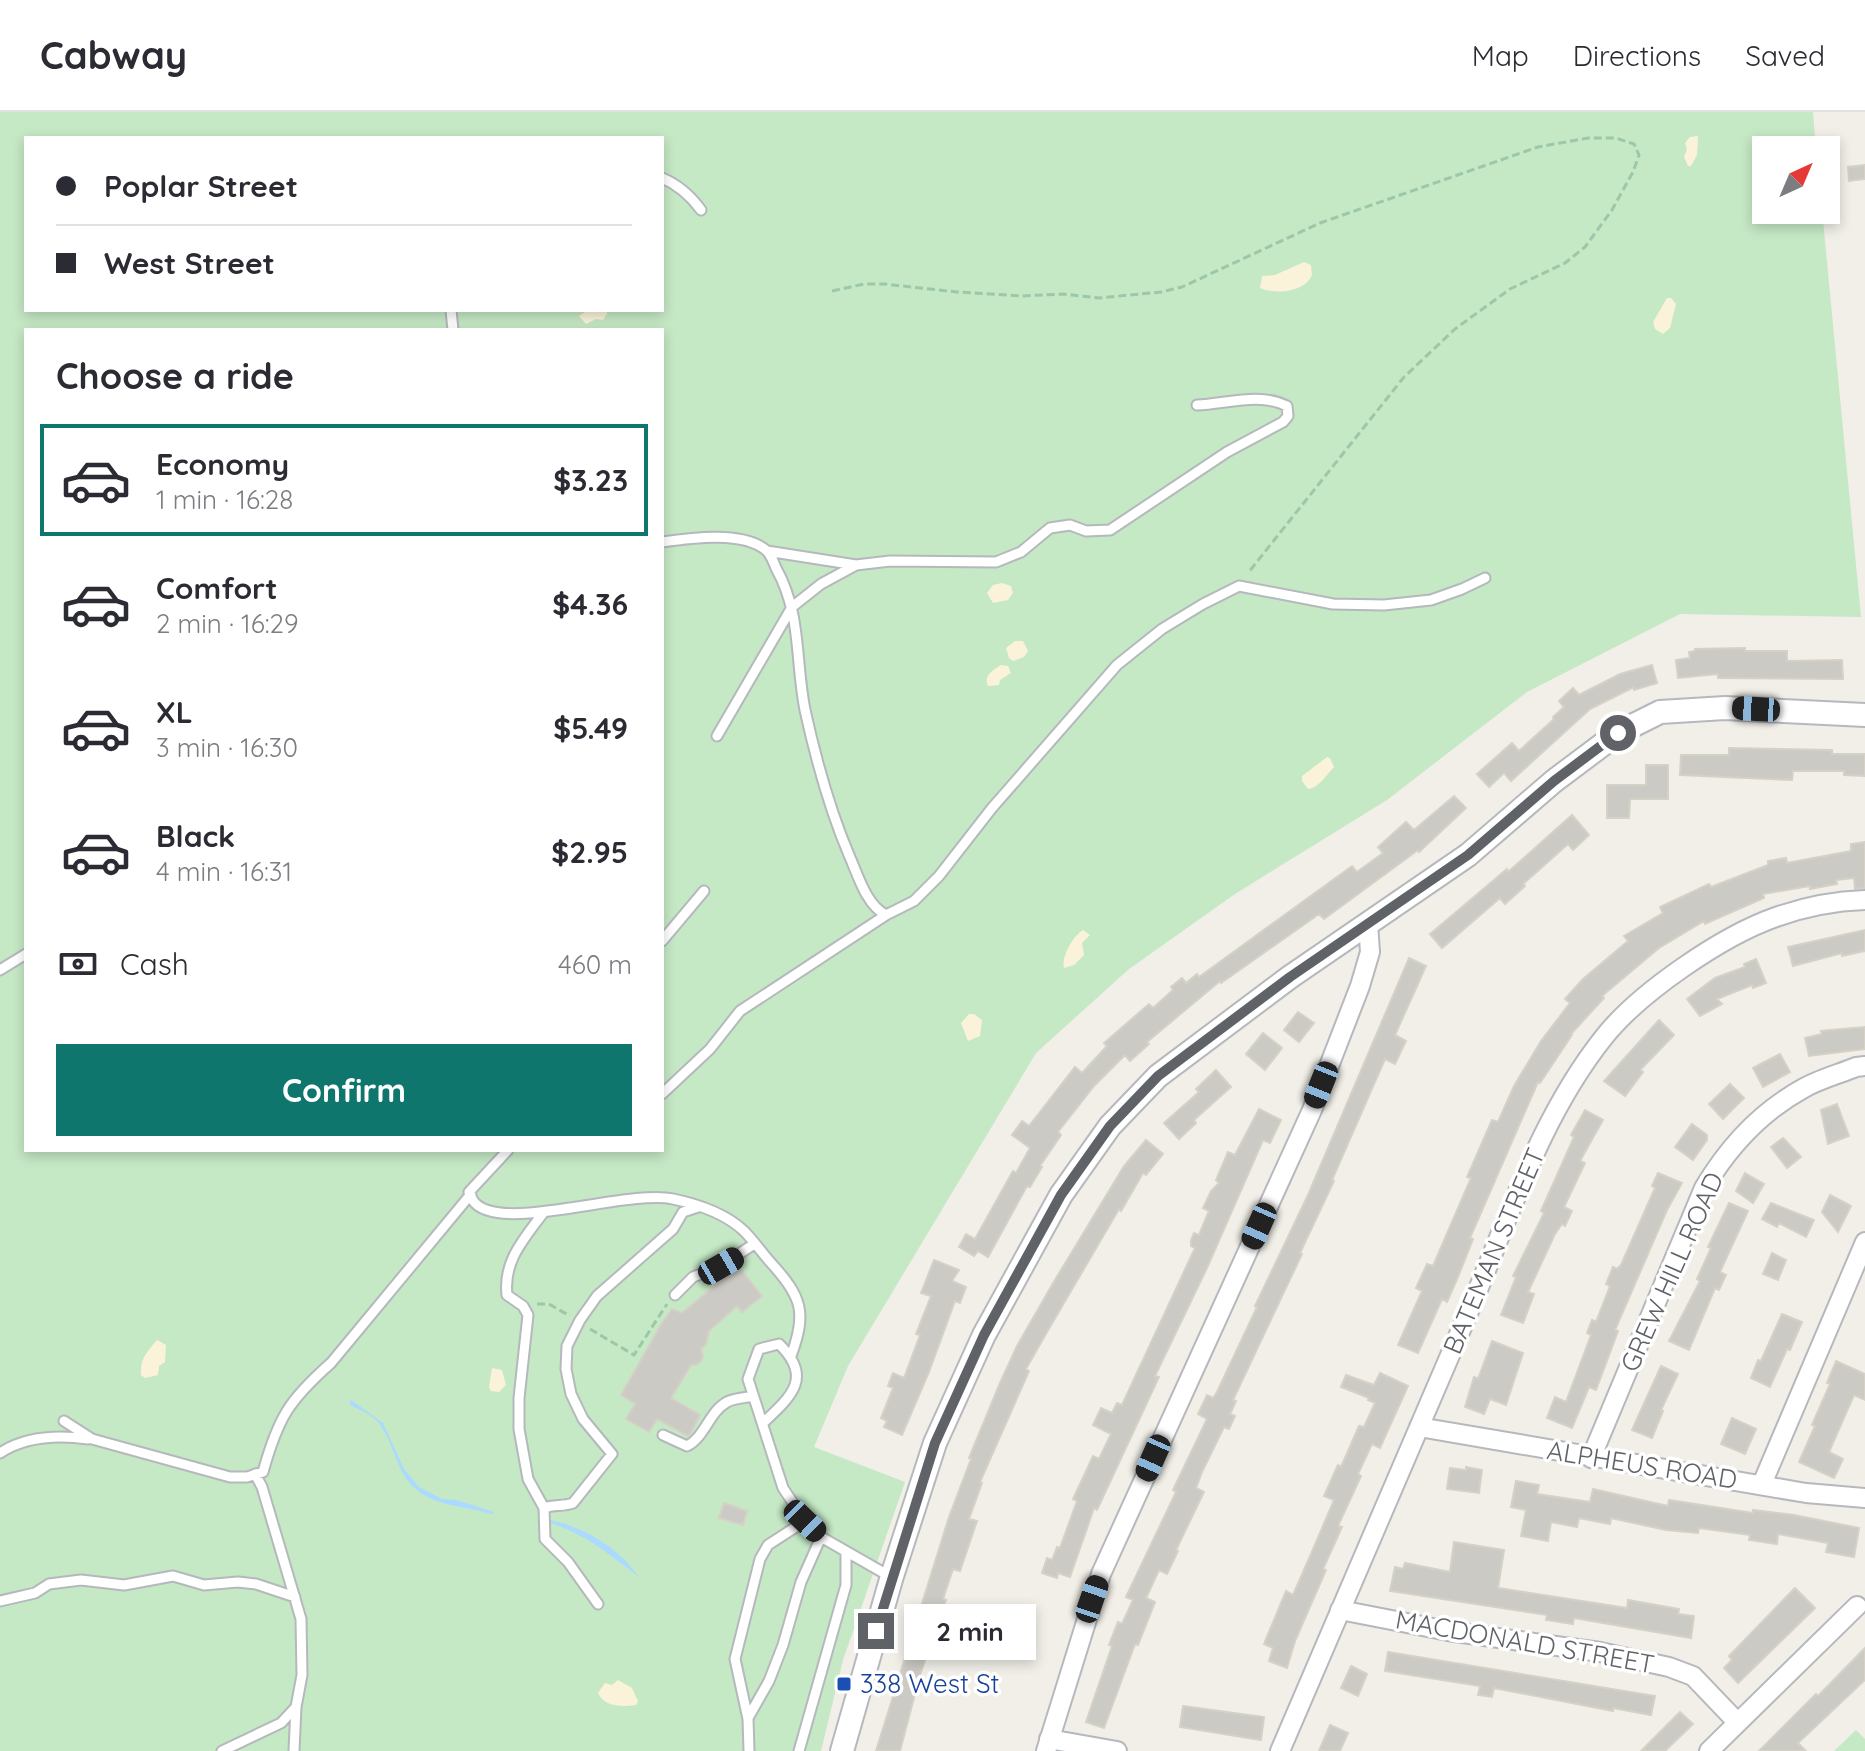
<!DOCTYPE html>
<meta charset="utf-8">
<style>
:root{--surface:#fff;--page:#f2f2f3;--text:#2b2b33;--muted:#7c7c81;--line:#e1e1e2;--accent:#0f766e}
body{margin:0;font-family:Quicksand,sans-serif;background:var(--page);color:var(--text);height:100vh;display:flex;flex-direction:column;font-size:30px;white-space:nowrap}
*{box-sizing:border-box;margin:0}
p{font-size:26px;color:var(--muted)}
.icon{flex:none;width:44px;height:44px;fill:none;stroke:currentColor;stroke-width:2;stroke-linecap:round;stroke-linejoin:round}
.map{position:relative;flex:1;overflow:hidden}
.sheet{position:absolute;left:24px;top:216px;width:640px;height:824px;display:flex;flex-direction:column;background:var(--surface);border-radius:0px;box-shadow:0 4px 12px #0003}
.sheet>*{flex:none}
.top-card{position:absolute;left:24px;top:24px;width:640px;height:176px;border-radius:0px;box-shadow:0 4px 12px #0003;display:grid;align-content:center;height:176px;padding:0 32px;background:var(--surface)}
.needle{width:52px;rotate:44deg}
.tools{position:absolute;left:1752px;top:24px;display:grid;gap:16px}
.tools a{display:grid;place-items:center;width:88px;height:88px;border-radius:0px;background:var(--surface);box-shadow:0 4px 12px #0003;font-size:40px}
.end{position:absolute;width:36px;height:36px;margin:-18px;border:10px solid #5f6368;background:#fff;box-shadow:0 0 0 4px #fff}
.from{border-radius:50%}
.bubble{position:absolute;height:56px;border-radius:0px;background:var(--surface);box-shadow:0 4px 12px #0003;font-size:26px;font-weight:700;line-height:56px;text-align:center}
.car{position:absolute;width:24px;height:48px;margin:-24px -12px;border-radius:10px;box-shadow:0 0 6px 2px #0007;background:linear-gradient(#222 24%,#8ab4d8 0 40%,#222 0 76%,#8ab4d8 0 86%,#222 0)}
.top-card b{display:flex;align-items:center;gap:28px;height:76px;font-size:30px}
.top-card b+b{border-top:2px solid var(--line)}
.top-card i{width:20px;height:20px;background:var(--text)}
ul{padding:0;list-style:none}
li{display:flex;align-items:center;gap:24px;height:112px;margin:0 16px 12px;padding:0 16px;border:4px solid transparent;border-radius:0px}
li div{flex:1}
li b{display:block;font-size:30px}
li em{font-style:normal;font-weight:700}
li.selected{border-color:var(--accent)}
li>.icon{width:72px;height:72px;stroke-width:1.5}
h2{padding:0 32px;font-size:36px;line-height:96px}
.pay{display:flex;align-items:center;gap:20px;height:88px;padding:0 32px;font-size:30px}
.pay p{margin-inline-start:auto}
.button{display:flex;gap:16px;margin-top:auto;padding:16px 32px}
.button a{flex:1;height:92px;border-radius:0px;background:var(--accent);color:#fff;font-size:32px;font-weight:700;line-height:92px;text-align:center}
header{display:flex;align-items:center;gap:48px;box-sizing:border-box;height:112px;padding:0 40px;background:var(--surface);border-bottom:2px solid var(--line)}
header strong{font-size:38px}
nav{display:flex;gap:44px;margin-inline-start:auto;font-size:28px}
.map>svg:first-child{display:block}
.green{fill:#c5e8c5;fill-rule:evenodd}
.sand{fill:#fbf3d9}
.water{fill:#aadaff}
.building{fill:#cccac5;stroke:#d6d1c6;stroke-width:2}
.lines{fill:none;stroke-linecap:round;stroke-linejoin:round}
.service-casing{stroke:#b5b8bc;stroke-width:13}
.minor-casing{stroke:#b5b8bc;stroke-width:22}
.tertiary-casing{stroke:#b5b8bc;stroke-width:26}
.path{stroke:#9cc7a9;stroke-width:3;stroke-dasharray:8 4;stroke-linecap:butt}
.service{stroke:#fff;stroke-width:9}
.minor{stroke:#fff;stroke-width:18}
.tertiary{stroke:#fff;stroke-width:22}
.route{stroke:#5f6368;stroke-width:10}
.transit-dot{fill:#1a4fb4;stroke:#fff;stroke-width:3}
.labels{text-anchor:middle;stroke-width:7;stroke-linejoin:round;paint-order:stroke}
.street-label{font-size:26px;fill:#5f6368;stroke:#fff}
.transit-label{font-size:26px;fill:#164399;stroke:#fff;text-anchor:start}
</style>
<header>
<strong>Cabway</strong>
<nav><a>Map</a><a>Directions</a><a>Saved</a></nav>
</header>
<div class="map">
<svg width="1865" height="1639" viewBox="0 0 1865 1639">
<rect width="100%" height="100%" fill="#f1efe8"/>
<path class="green" d="M0,0H1813L1816,38H1766V98H1822L1861,505L1680,502L1527,580L1387,688L1235,782L1129,857L1036,941L848,1254L814,1335L905,1370L843,1548L821,1639H0ZM26,26H662V198H26ZM26,218H662V1038H26Z
M1856,1618L1865,1627V1639H1834Z"/>
<path class="sand" d="M1698,24L1697,43L1691,54H1688L1684,45L1687,37L1685,31L1690,25Z
M1304,150L1311,153L1312,163C1305,180 1276,183 1260,176L1262,164L1275,163Z
M1667,186H1671L1676,192L1670,216L1663,222L1655,217L1653,210Z
M588,198H607V202L603,208L596,207L586,212L579,204Z
M1002,471L1011,474L1013,481L1008,488L993,491L987,481L993,473Z
M1015,529H1023L1028,539L1024,545L1013,549L1009,546L1006,536Z
M1001,553L1008,554L1011,561L1000,568L999,573L988,574C983,564 993,558 1001,553Z
M1327,645L1330,646L1334,655C1327,662 1319,676 1308,677L1302,669V664Z
M1083,818L1090,823L1082,831L1084,843L1074,853L1064,856C1061,845 1073,824 1083,818Z
M969,902H974L982,908L980,924L968,929L961,911Z
M157,1228L166,1233L165,1250L159,1254L158,1263L145,1266L141,1263C140,1246 147,1240 157,1228Z
M492,1256L502,1258L506,1273L499,1280L491,1279L489,1275Z
M618,1568L632,1576L638,1589L636,1593C622,1595 604,1595 598,1581L605,1571L612,1573Z"/>
<path class="water" d="M351,1288L383,1311L404,1357L419,1375L442,1387L456,1388L494,1400L492,1402C473,1396 443,1394 426,1384C393,1366 398,1332 376,1308C368,1300 358,1298 349,1292Z
M549,1408C582,1414 618,1435 638,1464C604,1439 589,1424 548,1410Z"/>
<path class="building" d="M1865,53V67L1849,69L1848,55Z
M1745,536V539H1787V549L1842,548L1843,567L1718,566V562L1678,566L1676,548L1690,546L1689,540L1695,539V537Z
M1652,553L1657,571L1634,578V575L1590,597L1511,669L1504,661L1489,675L1477,662L1512,631L1519,639L1554,607L1553,605L1564,595L1559,589L1573,576L1579,583L1620,562Z
M1729,636L1832,638V642H1865V664L1844,663V659H1793L1792,668L1680,663L1681,643H1729Z
M1646,653H1668V687H1630L1629,706H1607V673H1646Z
M1454,684L1466,696L1419,740L1418,738L1324,807L1319,802L1221,871L1220,869L1147,930L1149,932L1130,949L1125,943L1094,974L1058,1020L1061,1023L1040,1054L1042,1055L1030,1075L1027,1074L988,1145L978,1139L974,1144L959,1135L966,1122L975,1127L1013,1059L1016,1061L1030,1036L1012,1023L1022,1009L1029,1014L1075,955L1082,961L1107,934L1104,931L1149,892L1153,896L1173,878L1171,875L1182,866L1186,871L1197,862L1199,865L1352,754L1357,760L1383,741L1378,735L1406,710L1414,718Z
M1572,703L1589,723L1573,738L1568,732L1523,772L1525,774L1505,792L1500,786L1442,836L1430,822L1507,757L1508,760Z
M1865,730V776L1855,777L1854,766L1836,768L1837,772L1810,777V774L1763,782L1764,786L1705,812L1704,809L1659,836L1602,884L1604,886L1571,922L1572,923L1540,971L1538,970L1470,1126L1473,1127L1458,1165L1447,1190L1442,1187L1418,1241L1398,1233L1422,1179L1416,1176L1427,1152L1433,1154L1471,1066L1467,1065L1492,1008L1498,1010L1514,974L1541,929L1570,891L1565,887L1583,867L1628,829L1624,824L1663,801L1660,795L1709,772L1711,775L1768,753V749L1786,746L1787,751L1851,739V732Z
M1865,818V839L1842,844V841L1793,854L1788,835Z
M1409,846L1426,854L1395,923L1406,929L1395,952L1385,947L1332,1068L1334,1069L1300,1141L1302,1142L1233,1288L1236,1289L1230,1302L1235,1304L1229,1317L1224,1315L1202,1360L1196,1376L1204,1380L1176,1438L1178,1439L1167,1462L1159,1458L1146,1486L1155,1490L1138,1533L1135,1532L1104,1616L1086,1610L1112,1534L1109,1533L1118,1510L1122,1512L1133,1488L1126,1485L1176,1380L1173,1378L1207,1307L1198,1302L1207,1283L1213,1286L1217,1280L1257,1195L1255,1194L1308,1083Z
M1756,847L1766,871L1753,876L1752,873L1717,887L1722,892L1700,904L1687,887L1715,866L1745,855L1744,852Z
M1298,900L1314,911L1299,930L1284,918Z
M1659,908L1674,923L1640,958L1643,960L1625,984L1604,969Z
M1865,915V937L1809,944L1805,926L1822,922L1821,919Z
M1263,921L1282,936L1265,958L1246,942Z
M1780,942L1790,960L1763,975L1753,956Z
M1216,958L1231,975L1194,1008L1196,1011L1179,1027L1164,1011L1199,980L1196,977Z
M1730,972L1744,986L1723,1007L1709,992Z
M1837,992L1849,1024L1828,1032L1821,998Z
M1259,997L1281,1008L1270,1031L1263,1028L1207,1156L1155,1264L1159,1265L1097,1398L1094,1396L1070,1465L1058,1461L1057,1466L1042,1461L1047,1446L1052,1448L1057,1435L1060,1436L1077,1389L1073,1387L1093,1344L1099,1347L1111,1322L1093,1313L1101,1296L1112,1301L1117,1291L1122,1293L1195,1136L1191,1134V1128L1194,1121L1199,1123L1209,1099L1203,1096L1211,1079L1219,1071L1216,1068L1228,1040L1235,1043Z
M1585,998L1603,1008L1580,1049L1585,1051L1564,1095L1572,1099L1565,1114L1562,1112L1555,1122L1528,1180L1534,1182L1523,1211L1501,1203L1516,1165L1513,1164L1544,1101L1541,1099L1574,1025L1571,1023Z
M1692,1012L1707,1023V1028L1693,1048L1675,1035Z
M1783,1026L1801,1045L1787,1056L1771,1035Z
M1146,1028L1163,1042L1146,1063L1143,1061L1121,1099L1119,1097L1047,1220L1026,1257L1029,1259L980,1370L982,1371L969,1407L977,1409L960,1459L953,1457L943,1487L946,1488L920,1563L900,1639H876L949,1405L971,1347L969,1346L1000,1271L1017,1234L1052,1173L1124,1054Z
M1658,1061L1682,1071L1667,1098L1615,1218L1618,1219L1596,1278L1589,1275L1572,1316L1547,1306L1555,1285L1566,1290L1591,1223L1587,1221L1592,1208L1596,1210L1610,1174L1606,1172L1613,1155L1617,1157L1621,1153L1655,1076L1652,1074Z
M1745,1061L1764,1072L1753,1091L1736,1079Z
M1830,1083L1851,1094L1838,1120L1822,1100Z
M1729,1091L1748,1099L1720,1160L1726,1163L1719,1178L1715,1176L1689,1238L1669,1229L1700,1169L1697,1167L1711,1136L1708,1135Z
M1771,1091L1814,1108L1806,1125L1779,1111L1777,1115L1762,1107Z
M1772,1141L1786,1148L1778,1168L1763,1162Z
M934,1148L959,1158L952,1169L966,1175L960,1191L955,1189L929,1260L902,1323L884,1315L887,1309L881,1306L893,1276L888,1274L893,1261L904,1266L920,1223L916,1222L931,1184L921,1181Z
M738,1154L762,1184L742,1200L737,1194L709,1219L706,1232L701,1237L703,1244L701,1249L696,1253H691L671,1286L700,1303L691,1321L688,1324L657,1307L649,1320L626,1307L635,1292L621,1283L662,1211L672,1197L682,1201Z
M1782,1202L1802,1210L1790,1238L1787,1237L1770,1275L1751,1266L1758,1248L1761,1249Z
M1492,1229L1523,1241L1506,1293L1490,1287L1484,1302L1465,1295L1474,1265L1478,1267Z
M1836,1249L1865,1262V1288L1854,1283L1829,1340L1843,1347L1834,1366L1799,1350L1815,1314L1812,1313L1830,1272L1827,1271Z
M1661,1254L1678,1262L1661,1298L1663,1299L1652,1326L1632,1318Z
M1380,1261L1408,1274L1380,1336L1372,1332L1358,1362L1361,1364L1338,1414L1342,1415L1323,1457L1326,1458L1295,1529L1287,1556L1269,1549L1273,1536L1264,1532L1286,1479L1293,1483L1314,1435L1334,1388L1324,1384L1338,1353L1341,1355L1359,1314L1364,1315L1375,1291L1368,1288L1369,1286L1341,1275L1346,1263L1374,1273Z
M1732,1306L1756,1317L1745,1342L1721,1332Z
M1466,1355L1482,1358L1479,1381L1447,1377L1450,1356L1466,1358Z
M1516,1369L1539,1373L1537,1382L1590,1390L1593,1377L1668,1394L1669,1388L1753,1401V1398L1794,1403L1859,1416L1854,1445L1826,1440L1828,1431L1778,1422L1777,1432L1749,1428L1750,1423L1699,1416L1698,1421L1666,1418L1611,1406L1610,1412L1579,1406L1577,1415L1551,1410L1548,1429L1521,1424L1526,1398L1511,1395Z
M724,1391L747,1399L743,1413L719,1406Z
M1454,1430L1504,1438L1498,1476L1627,1496L1628,1488L1679,1497L1678,1502L1694,1504L1691,1526L1574,1506L1573,1512L1546,1508L1547,1503L1390,1479L1395,1455L1403,1457L1405,1451L1450,1460Z
M1795,1476L1815,1496L1738,1571L1724,1556L1732,1548L1729,1544Z
M1865,1536V1568L1798,1631L1806,1639H1759L1816,1582L1818,1584Z
M1388,1540L1655,1584L1651,1603L1613,1596V1599L1494,1576L1492,1585L1478,1583L1480,1574L1385,1559Z
M1351,1554L1367,1562L1358,1584L1341,1576Z
M1183,1594L1264,1605L1261,1628L1180,1615Z
M1680,1600L1693,1612L1665,1639H1641Z
M1330,1613L1348,1621L1340,1639H1319Z"/>
<g class="lines">
<g class="service-casing">
<path id="service" d="M662,66C679,73 690,83 701,98
M451,198L453,218
M662,430C690,426 746,418 768,440C771,444 774,451 776,456C802,503 795,548 805,598C816,648 829,696 849,743C858,763 866,793 886,803
M767,439L856,453L890,449L996,450L1021,440L1050,416L1070,413L1086,419L1110,418L1227,340L1283,310L1288,304L1287,294C1260,280 1226,292 1197,293
M717,624L792,495L821,472L856,453
M662,829L704,779
M0,858L26,842
M662,982L710,937L740,899L886,803L914,789L939,764L992,696L1117,553L1162,517L1203,492L1239,474L1333,492L1384,493L1431,488L1462,477L1485,466
M508,1038L469,1080C471,1084 472,1088 475,1091C503,1121 628,1077 673,1087C697,1092 726,1102 744,1119C754,1129 762,1141 772,1152C802,1185 807,1201 791,1244
M543,1101C524,1127 503,1149 507,1183L523,1194L528,1203L519,1286V1317L528,1367L544,1396L545,1427L568,1450L598,1492
M675,1183L693,1165L721,1154L754,1132
M64,1309L92,1327L230,1365H247L263,1360C278,1306 289,1288 331,1251L471,1082
M764,1310C792,1284 813,1265 779,1232L759,1237L748,1267L783,1376L805,1409L821,1425L891,1465
M663,1323L687,1334C705,1325 709,1300 727,1290C734,1286 746,1286 753,1284
M0,1341C26,1324 58,1323 88,1327
M544,1396C554,1392 563,1395 573,1391L612,1342L583,1307L571,1282L566,1257L567,1234L580,1208L597,1184L673,1117L683,1100L698,1095
M0,1489L35,1481L49,1472L81,1468L124,1473L173,1464L204,1473L238,1470L256,1472L295,1485
M748,1606L769,1569L783,1533L801,1470L821,1425
M222,1639L281,1611L296,1595L302,1563L301,1507L262,1375L255,1362
M294,1639L296,1595
M749,1639L748,1607L735,1547L760,1447L768,1433L805,1409
M799,1639L846,1473V1440"/>
</g>
<g class="minor-casing">
<path id="minor" d="M1419,1315L1806,1381L1865,1386
M1591,1346L1704,1076C1729,1034 1760,1000 1804,976C1820,967 1839,962 1856,955L1865,954
M1762,1372L1865,1130
M1340,1498L1448,1519L1600,1540L1669,1555L1693,1564L1737,1610
M1049,1627L1117,1639
M1046,1639L1101,1462L1312,998L1360,874L1370,840L1368,812
M1280,1639C1341,1494 1404,1350 1466,1206C1508,1110 1538,1008 1604,925C1640,880 1722,824 1776,805C1804,795 1836,789 1865,788
M1709,1639L1857,1494"/>
</g>
<g class="tertiary-casing">
<path id="tertiary" d="M842,1639L892,1464L935,1331L984,1223L1061,1083L1110,1014L1158,964L1290,865L1468,743L1554,669L1618,621L1660,600L1725,596L1865,603"/>
</g>
<path class="path" d="M832,179L864,172H884L957,180L1021,184L1063,182L1099,186L1161,180L1182,175L1320,111L1538,35L1588,26H1616L1634,32L1639,43L1633,60L1612,98L1585,135L1565,151L1510,177L1455,217L1404,265L1248,461
M537,1192H549L570,1204
M590,1217L634,1243L667,1192"/>
<use href="#service" class="service"/>
<use href="#minor" class="minor"/>
<use href="#tertiary" class="tertiary"/>
</g>
<g class="lines">
<path class="route" d="M876,1519L935,1331L984,1223L1061,1083L1110,1014L1158,964L1290,865L1468,743L1554,669L1618,621"/>
</g>
<rect class="transit-dot" x="836" y="1564" width="16" height="16" rx="4"/>
<g class="labels">
<g class="street-label">
<text transform="translate(1494 1139) rotate(-67)" y="9">BATEMAN STREET</text>
<text transform="translate(1672 1160) rotate(-66)" y="9">GREW HILL ROAD</text>
<text transform="translate(1642 1353) rotate(9)" y="9">ALPHEUS ROAD</text>
<text transform="translate(1525 1530) rotate(10)" y="9">MACDONALD STREET</text>
</g>
<g class="transit-label">
<text x="860" y="1581">338 West St</text>
</g>
</g>
</svg>
<div class="tools">
<a><svg class="needle" viewBox="-14 -14 28 28"><path d="M0-13l5 13h-10z" fill="#e53935"/><path d="M0 13l5-13h-10z" fill="#7c7c81"/></svg></a>
</div>
<i class="end from" style="left:1618px;top:621px"></i>
<i class="end" style="left:876px;top:1519px"></i>
<div class="bubble" style="left:904px;top:1492px;width:132px">2 min</div>
<i class="car" style="left:1756px;top:597px;rotate:273deg"></i>
<i class="car" style="left:1321px;top:973px;rotate:202deg"></i>
<i class="car" style="left:1259px;top:1114px;rotate:204deg"></i>
<i class="car" style="left:721px;top:1154px;rotate:60deg"></i>
<i class="car" style="left:1153px;top:1346px;rotate:204deg"></i>
<i class="car" style="left:805px;top:1409px;rotate:134deg"></i>
<i class="car" style="left:1092px;top:1487px;rotate:19deg"></i>
<div class="top-card">
<b><i class="from"></i>Poplar Street</b>
<b><i></i>West Street</b>
</div>
<section class="sheet">
<h2>Choose a ride</h2>
<ul>
<li class="selected"><svg class="icon" aria-label="car" viewBox="0 0 24 24"><path d="M5 17H2v-5l4-1 3-4h7l3 4 3 1v5h-3M9 17h6M6 11h13"/><circle cx="7" cy="17" r="2"/><circle cx="17" cy="17" r="2"/></svg><div><b>Economy</b><p>1 min · 16:28</p></div><em>$3.23</em></li>
<li><svg class="icon" aria-label="car" viewBox="0 0 24 24"><path d="M5 17H2v-5l4-1 3-4h7l3 4 3 1v5h-3M9 17h6M6 11h13"/><circle cx="7" cy="17" r="2"/><circle cx="17" cy="17" r="2"/></svg><div><b>Comfort</b><p>2 min · 16:29</p></div><em>$4.36</em></li>
<li><svg class="icon" aria-label="car" viewBox="0 0 24 24"><path d="M5 17H2v-5l4-1 3-4h7l3 4 3 1v5h-3M9 17h6M6 11h13"/><circle cx="7" cy="17" r="2"/><circle cx="17" cy="17" r="2"/></svg><div><b>XL</b><p>3 min · 16:30</p></div><em>$5.49</em></li>
<li><svg class="icon" aria-label="car" viewBox="0 0 24 24"><path d="M5 17H2v-5l4-1 3-4h7l3 4 3 1v5h-3M9 17h6M6 11h13"/><circle cx="7" cy="17" r="2"/><circle cx="17" cy="17" r="2"/></svg><div><b>Black</b><p>4 min · 16:31</p></div><em>$2.95</em></li>
</ul>
<div class="pay"><svg class="icon" aria-label="cash" viewBox="0 0 24 24"><path d="M3 7h18v10H3z"/><circle cx="12" cy="12" r="2"/></svg>Cash<p>460 m</p></div>
<div class="button"><a>Confirm</a></div>
</section>
</div>
